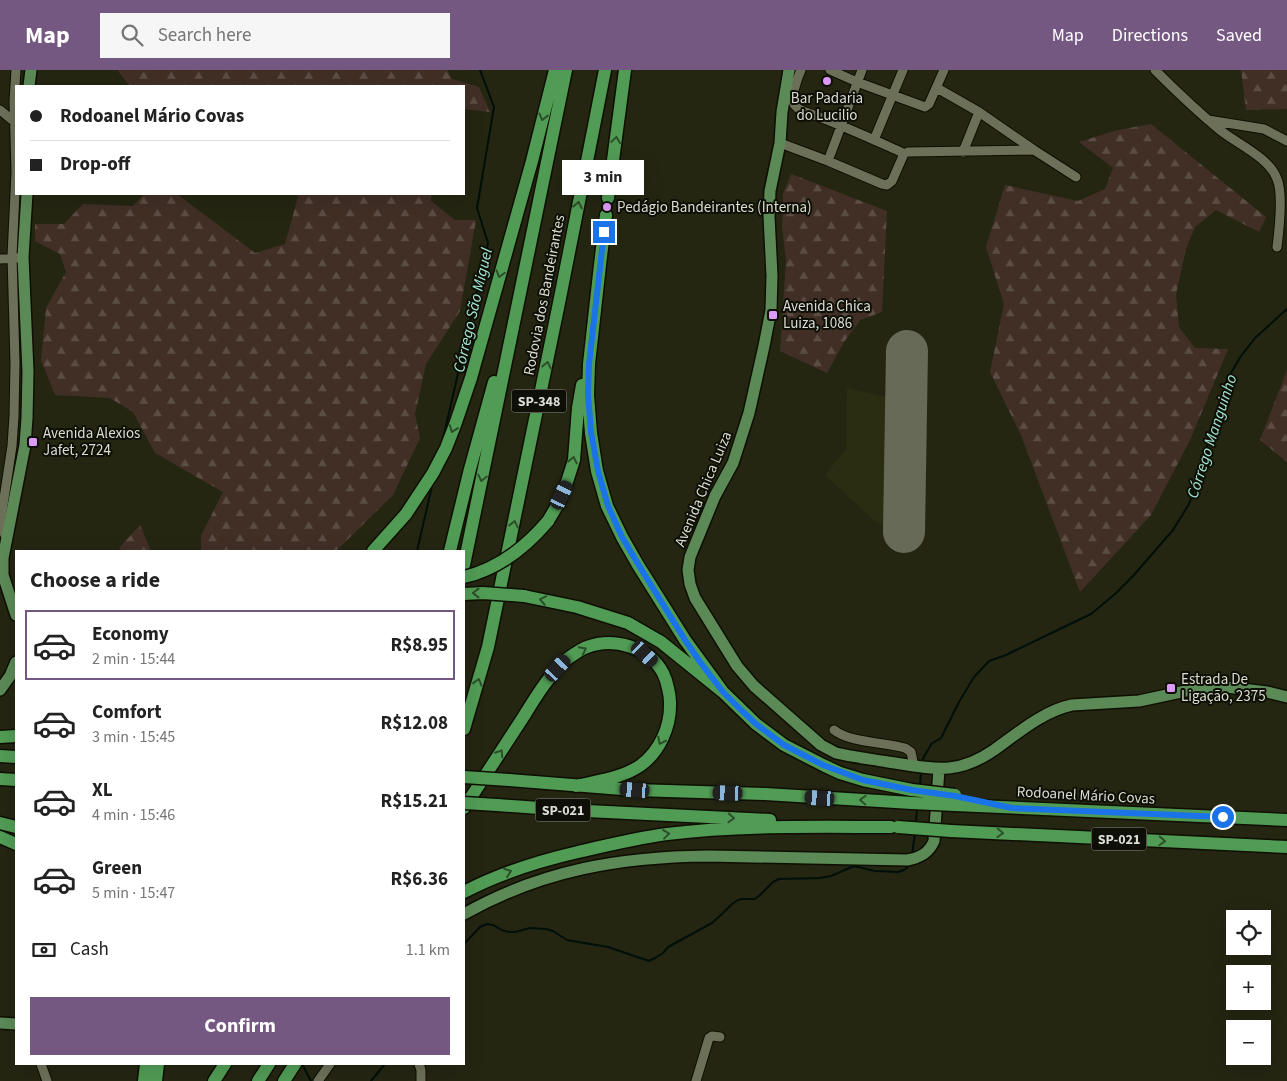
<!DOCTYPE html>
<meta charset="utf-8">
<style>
:root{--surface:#fff;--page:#f6f6f6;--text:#222;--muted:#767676;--line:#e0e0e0;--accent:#755881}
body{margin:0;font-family:"Source Sans 3",sans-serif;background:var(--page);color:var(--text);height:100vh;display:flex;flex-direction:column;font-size:19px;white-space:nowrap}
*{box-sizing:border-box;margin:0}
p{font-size:16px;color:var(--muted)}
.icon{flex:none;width:28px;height:28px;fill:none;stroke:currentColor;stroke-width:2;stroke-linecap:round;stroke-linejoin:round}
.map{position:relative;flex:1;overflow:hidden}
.details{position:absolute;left:15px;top:480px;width:450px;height:515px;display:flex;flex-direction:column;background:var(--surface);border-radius:0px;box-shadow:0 5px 20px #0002}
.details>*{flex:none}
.top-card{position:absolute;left:15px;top:15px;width:450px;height:110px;border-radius:0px;box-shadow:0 5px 20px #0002;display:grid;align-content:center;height:110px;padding:0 15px;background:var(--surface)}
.controls{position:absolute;left:1226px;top:840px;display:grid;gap:10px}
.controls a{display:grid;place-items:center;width:45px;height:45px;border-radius:0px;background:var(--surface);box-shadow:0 5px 20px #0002;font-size:25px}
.end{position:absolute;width:22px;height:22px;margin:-11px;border:6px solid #1a73e8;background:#fff;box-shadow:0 0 0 2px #fff}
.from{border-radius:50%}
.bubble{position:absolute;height:35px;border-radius:0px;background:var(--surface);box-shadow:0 5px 20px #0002;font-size:16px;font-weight:700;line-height:35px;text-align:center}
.car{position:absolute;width:15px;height:30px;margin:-15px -8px;border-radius:6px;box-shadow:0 0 4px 1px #0007;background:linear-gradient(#222 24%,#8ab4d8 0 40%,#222 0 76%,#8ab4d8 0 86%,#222 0)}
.top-card b{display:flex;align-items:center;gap:18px;height:48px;font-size:19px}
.top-card b+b{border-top:1px solid var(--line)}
.top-card i{width:12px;height:12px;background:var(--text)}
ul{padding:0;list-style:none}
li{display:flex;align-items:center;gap:15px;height:70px;margin:0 10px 8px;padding:0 5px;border:2px solid transparent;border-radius:0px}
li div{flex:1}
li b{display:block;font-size:19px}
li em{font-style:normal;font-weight:700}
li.current{border-color:var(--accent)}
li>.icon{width:45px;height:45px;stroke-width:1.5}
h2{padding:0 15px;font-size:22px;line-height:60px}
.pay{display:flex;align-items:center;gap:12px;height:55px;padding:0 15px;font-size:19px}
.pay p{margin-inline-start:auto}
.cta{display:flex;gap:10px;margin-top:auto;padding:10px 15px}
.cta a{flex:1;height:58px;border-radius:0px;background:var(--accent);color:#fff;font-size:20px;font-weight:700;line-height:58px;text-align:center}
header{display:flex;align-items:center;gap:30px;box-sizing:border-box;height:70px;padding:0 25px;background:var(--accent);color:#fff}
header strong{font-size:24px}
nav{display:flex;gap:28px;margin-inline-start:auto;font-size:18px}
.search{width:350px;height:45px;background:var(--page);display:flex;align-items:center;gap:12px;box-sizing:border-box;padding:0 18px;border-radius:0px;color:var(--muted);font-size:19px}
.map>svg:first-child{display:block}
.built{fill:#2b2d12}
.forest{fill:url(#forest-firs)}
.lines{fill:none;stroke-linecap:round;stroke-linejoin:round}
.stream{stroke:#000f0a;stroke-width:2}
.runway{stroke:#686a58;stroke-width:42}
.minor-casing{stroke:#0e0f01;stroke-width:11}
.major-casing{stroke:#0e0f01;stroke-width:14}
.highway-casing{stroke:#0e0f01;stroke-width:15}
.minor{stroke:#6d7059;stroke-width:9}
.major{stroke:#5c8a57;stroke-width:11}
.highway{stroke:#519c55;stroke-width:12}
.highway-bridge-casing{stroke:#0e0f01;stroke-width:15;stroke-linecap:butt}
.highway-bridge{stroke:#519c55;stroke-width:12}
.oneway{stroke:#2c4e2a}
.route{stroke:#1a73e8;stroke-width:6}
.poi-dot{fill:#db9af6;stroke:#0e0f06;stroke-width:2}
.labels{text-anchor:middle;stroke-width:4;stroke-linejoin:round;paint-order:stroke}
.shield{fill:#0e0f06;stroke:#9e9f94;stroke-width:1}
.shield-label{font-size:14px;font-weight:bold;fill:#dcddd1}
.poi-label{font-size:15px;fill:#dcddd1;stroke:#0e0f06;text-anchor:start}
.street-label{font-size:15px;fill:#dcddd1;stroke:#0e0f06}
.water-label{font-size:16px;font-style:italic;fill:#a3e7d5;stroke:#0e0f06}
</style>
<header>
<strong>Map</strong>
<div class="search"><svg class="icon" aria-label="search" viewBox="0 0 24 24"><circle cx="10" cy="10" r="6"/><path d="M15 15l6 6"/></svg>Search here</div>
<nav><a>Map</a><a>Directions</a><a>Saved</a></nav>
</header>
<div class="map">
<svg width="1287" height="1011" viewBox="0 0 1287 1011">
<defs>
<pattern id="forest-firs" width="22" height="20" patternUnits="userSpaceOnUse" patternTransform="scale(1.25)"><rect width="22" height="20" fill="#412f26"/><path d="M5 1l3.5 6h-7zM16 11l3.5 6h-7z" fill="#5c4d44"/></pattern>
</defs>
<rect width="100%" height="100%" fill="#242612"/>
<path class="built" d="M899,280H916V370L913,462L895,461L876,452L825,405L846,379L847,318L898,329Z"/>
<path class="forest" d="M119,0H447L452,9L479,17L490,42L464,39V16H130L118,1Z
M1241,0H1287V39L1246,40Z
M1151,54L1266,147L1259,162L1216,140L1195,157L1186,179L1176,224L1179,257L1195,278L1228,279L1191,368L1151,445L1080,522L1021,365L990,302L1004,234L986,177L1005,115L1078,131L1105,119L1113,98L1079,72L1114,61Z
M791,104L887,141L882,242L860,250L844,272L827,303L780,281L786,191L782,156L783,124Z
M144,124H178L181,127L255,183L285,174L298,127L296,124H431V131L455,150H476L460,241L426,294L415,344L420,368L393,425L336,481H201V466L223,422L155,383L133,342L110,328L55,325L41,290L46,238L66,202L60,184L35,171V154H64L83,134L133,136Z
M1287,300V392L1260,370Z
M140,455L151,481H123L119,478Z"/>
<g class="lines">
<path class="stream" d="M443,369L488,173L477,138L494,37L480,0
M417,481L432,416
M922,693C924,682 928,683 931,674L941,668L959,632L974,607L989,591L1006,585L1091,544L1115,524L1133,506L1173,460L1189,434L1196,415L1217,341L1228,308L1241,286L1255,268L1287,239
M920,716L921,701
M916,753L917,738
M912,785L915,763
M464,874L480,857L487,854L493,855L502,860L509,862H515L530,858L546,859L553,861L567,870L608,877L649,891L655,888L663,883L668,877L712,853L724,842L732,834L738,830L742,829H755L760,825L773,812L779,809L820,808L831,806L854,796L875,801L898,802L904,800L910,795
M302,994L311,1011
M371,1011L385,994"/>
<path class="runway" d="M904,462L907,281"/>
<g class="minor-casing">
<path id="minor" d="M830,0L857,12L925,37L929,34L944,0
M1155,0C1176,21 1197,41 1220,60C1237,74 1269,87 1277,109C1283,123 1279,161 1277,177
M937,18L979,42L1034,80L1076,107
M0,40L16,53
M1208,50L1264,59L1287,71
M874,70L903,0
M780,73L828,91L882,114L887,115L892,111L903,86L901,82C872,69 844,56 814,45C808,43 797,40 794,34C790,28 798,7 801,0
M908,82L1034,80
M963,82L979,42
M828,91L862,0
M0,189L18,188
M6,467L0,455L12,376L14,346L15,293L12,186L16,102L14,31L16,0
M834,660C850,673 885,672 905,678L911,682L914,696
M41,994L47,1011
M419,994L421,1000V1011
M318,1011L330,994
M696,1011L709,968L712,966L720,967"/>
</g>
<g class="major-casing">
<path id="major" d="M789,0L782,42L780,73L770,121L769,146L772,206L771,240L764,276L749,343L733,393L715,426L690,487L688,500L690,514L695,528L737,596L754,616L821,675L836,683C853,687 871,689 888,692C931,698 955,707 994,680C1018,663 1043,641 1072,635L1139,631L1195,619L1226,617L1267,622L1287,627
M29,16L31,0
M16,545L3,505V488L25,375L27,348L28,302L23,187L27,124
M0,620L10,606L16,592
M464,844C542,800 620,787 708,786L907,790C920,788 929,783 934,771L939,699
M0,953L16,954"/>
</g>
<g class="highway-casing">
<path id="highway" d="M608,128L625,0
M606,145L600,195L589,294L588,325L591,363L597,401L607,436L622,467L638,495L685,570L723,622
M548,451L558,434L566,415L574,390L578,338L582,315
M373,481L406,444L433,403L446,378L455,355L471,308L532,91L555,0
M450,481L470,399L494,312
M464,495L566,0
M524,526L577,537L628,553L661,572L723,622L756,654L784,675L823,695L840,703L863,710L912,720
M464,659L488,577L559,233L605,0
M0,667L16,666
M0,686L16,687
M0,709L16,710
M509,710L635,720L765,724L912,733
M497,735L567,740L770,750
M955,735L1287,750
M464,738C484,707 504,677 524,646C535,628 551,602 567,589C573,585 581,579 587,577C614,567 649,577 663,603C665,607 667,613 668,618C669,622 670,627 670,632C671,656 660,681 641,695C623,708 597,711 576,716
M0,753L16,757
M951,761L1287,777
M0,767L16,774
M464,822C500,803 539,791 578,782C608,775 637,768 667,764C741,755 817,757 891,757
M144,1011L146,994
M156,1011L158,994
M214,1011L225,994
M258,1011L269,994
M284,1011L295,994"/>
</g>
<use href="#minor" class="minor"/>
<use href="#major" class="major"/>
<use href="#highway" class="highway"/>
<g class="highway-bridge-casing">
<path id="highway-bridge" d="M464,507C498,499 526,477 548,451
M464,524L483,523L524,526
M464,707L509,710
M912,720L955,725
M464,733L497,735
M912,733L955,735
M898,757L951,761"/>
</g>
<use href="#highway-bridge" class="highway-bridge"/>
</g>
<defs><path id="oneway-chevron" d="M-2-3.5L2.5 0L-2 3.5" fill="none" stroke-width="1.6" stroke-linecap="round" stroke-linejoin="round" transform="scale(1.25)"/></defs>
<g class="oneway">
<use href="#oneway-chevron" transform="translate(543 47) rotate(104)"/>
<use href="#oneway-chevron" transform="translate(616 70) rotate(-82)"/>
<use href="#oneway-chevron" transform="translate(578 135) rotate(-79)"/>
<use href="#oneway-chevron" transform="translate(500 204) rotate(106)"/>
<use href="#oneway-chevron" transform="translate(547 295) rotate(-78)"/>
<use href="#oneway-chevron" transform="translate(453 359) rotate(110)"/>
<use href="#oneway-chevron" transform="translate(573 390) rotate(-78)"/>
<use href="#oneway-chevron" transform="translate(482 408) rotate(102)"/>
<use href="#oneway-chevron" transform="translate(514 454) rotate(-78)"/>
<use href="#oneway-chevron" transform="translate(476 523) rotate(180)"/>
<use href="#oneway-chevron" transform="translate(543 530) rotate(-169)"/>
<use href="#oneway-chevron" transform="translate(583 580) rotate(-27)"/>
<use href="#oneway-chevron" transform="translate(478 612) rotate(-73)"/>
<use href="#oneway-chevron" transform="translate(661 671) rotate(117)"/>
<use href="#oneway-chevron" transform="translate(500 683) rotate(-57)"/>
<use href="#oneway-chevron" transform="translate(863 730) rotate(-177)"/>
<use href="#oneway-chevron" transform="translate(731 748) rotate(3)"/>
<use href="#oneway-chevron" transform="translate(1000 763) rotate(3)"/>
<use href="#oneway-chevron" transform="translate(666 764) rotate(-7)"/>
<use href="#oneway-chevron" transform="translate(1162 771) rotate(3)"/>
<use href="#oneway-chevron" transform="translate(508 802) rotate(-20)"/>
</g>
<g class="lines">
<path class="route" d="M604,162L589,294L588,325L591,362L598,401L608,436L622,467L638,494L685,570L700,592L723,622L740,639L756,654L784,675L823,695L863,710L912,720L955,726L1012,738L1223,747"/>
</g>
<g class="poi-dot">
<circle cx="827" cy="11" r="5"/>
<circle cx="607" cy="137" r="5"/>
<rect x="768" y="240" width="10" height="10" rx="2.5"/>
<rect x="28" y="367" width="10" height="10" rx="2.5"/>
<rect x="1166" y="613" width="10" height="10" rx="2.5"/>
</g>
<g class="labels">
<g class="shield">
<rect x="511.5" y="319.5" width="55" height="23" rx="4"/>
<rect x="535.5" y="728.5" width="55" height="23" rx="4"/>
<rect x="1091.5" y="757.5" width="55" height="23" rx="4"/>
</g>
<g class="shield-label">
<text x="539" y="336">SP-348</text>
<text x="563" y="745">SP-021</text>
<text x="1119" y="774">SP-021</text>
</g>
<g class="poi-label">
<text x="827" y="33" text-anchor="middle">Bar Padaria<tspan x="827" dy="17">do Lucilio</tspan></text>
<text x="617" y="142">Pedágio Bandeirantes (Interna)</text>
<text x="783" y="241">Avenida Chica<tspan x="783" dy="17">Luiza, 1086</tspan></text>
<text x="43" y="368">Avenida Alexios<tspan x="43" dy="17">Jafet, 2724</tspan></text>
<text x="1181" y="614">Estrada De<tspan x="1181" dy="17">Ligação, 2375</tspan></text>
</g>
<g class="street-label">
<text transform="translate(544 225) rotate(-79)" y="5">Rodovia dos Bandeirantes</text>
<text transform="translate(703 419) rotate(-67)" y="5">Avenida Chica Luiza</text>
<text transform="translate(1086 725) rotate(3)" y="5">Rodoanel Mário Covas</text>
</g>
<g class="water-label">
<text transform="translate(472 240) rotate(-77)" y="6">Córrego São Miguel</text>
<text transform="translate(1211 366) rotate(-72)" y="6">Córrego Manguinho</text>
</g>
</g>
</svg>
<div class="controls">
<a><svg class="icon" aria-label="locate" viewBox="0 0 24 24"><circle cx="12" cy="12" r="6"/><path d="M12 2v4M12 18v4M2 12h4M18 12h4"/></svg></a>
<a>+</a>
<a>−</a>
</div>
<i class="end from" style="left:1223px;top:747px"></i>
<i class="end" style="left:604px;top:162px"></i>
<div class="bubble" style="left:562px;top:90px;width:82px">3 min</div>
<i class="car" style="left:562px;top:425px;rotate:25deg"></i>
<i class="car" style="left:645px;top:584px;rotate:133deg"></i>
<i class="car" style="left:558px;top:598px;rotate:42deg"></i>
<i class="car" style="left:635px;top:720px;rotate:274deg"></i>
<i class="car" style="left:728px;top:723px;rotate:272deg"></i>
<i class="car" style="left:820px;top:728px;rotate:273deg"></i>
<div class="top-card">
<b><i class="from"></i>Rodoanel Mário Covas</b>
<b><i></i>Drop-off</b>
</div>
<section class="details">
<h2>Choose a ride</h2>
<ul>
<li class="current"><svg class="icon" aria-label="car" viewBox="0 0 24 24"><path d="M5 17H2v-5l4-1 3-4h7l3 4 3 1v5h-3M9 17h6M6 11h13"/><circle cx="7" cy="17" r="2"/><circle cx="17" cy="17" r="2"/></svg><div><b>Economy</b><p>2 min · 15:44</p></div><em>R$8.95</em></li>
<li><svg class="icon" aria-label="car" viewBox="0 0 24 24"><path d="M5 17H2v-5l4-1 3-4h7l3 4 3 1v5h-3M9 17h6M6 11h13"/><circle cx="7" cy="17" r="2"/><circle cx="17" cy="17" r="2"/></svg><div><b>Comfort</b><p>3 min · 15:45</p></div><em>R$12.08</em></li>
<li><svg class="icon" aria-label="car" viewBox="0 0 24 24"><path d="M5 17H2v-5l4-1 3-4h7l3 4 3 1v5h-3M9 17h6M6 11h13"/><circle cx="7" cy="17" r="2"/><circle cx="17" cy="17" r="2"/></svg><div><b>XL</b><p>4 min · 15:46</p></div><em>R$15.21</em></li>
<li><svg class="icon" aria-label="car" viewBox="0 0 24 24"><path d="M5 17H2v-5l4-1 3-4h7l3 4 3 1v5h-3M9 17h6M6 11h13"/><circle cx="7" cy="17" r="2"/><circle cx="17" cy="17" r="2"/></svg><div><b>Green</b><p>5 min · 15:47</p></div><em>R$6.36</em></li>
</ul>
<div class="pay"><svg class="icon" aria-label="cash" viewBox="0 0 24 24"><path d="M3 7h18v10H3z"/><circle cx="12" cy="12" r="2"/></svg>Cash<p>1.1 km</p></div>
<div class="cta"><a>Confirm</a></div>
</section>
</div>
